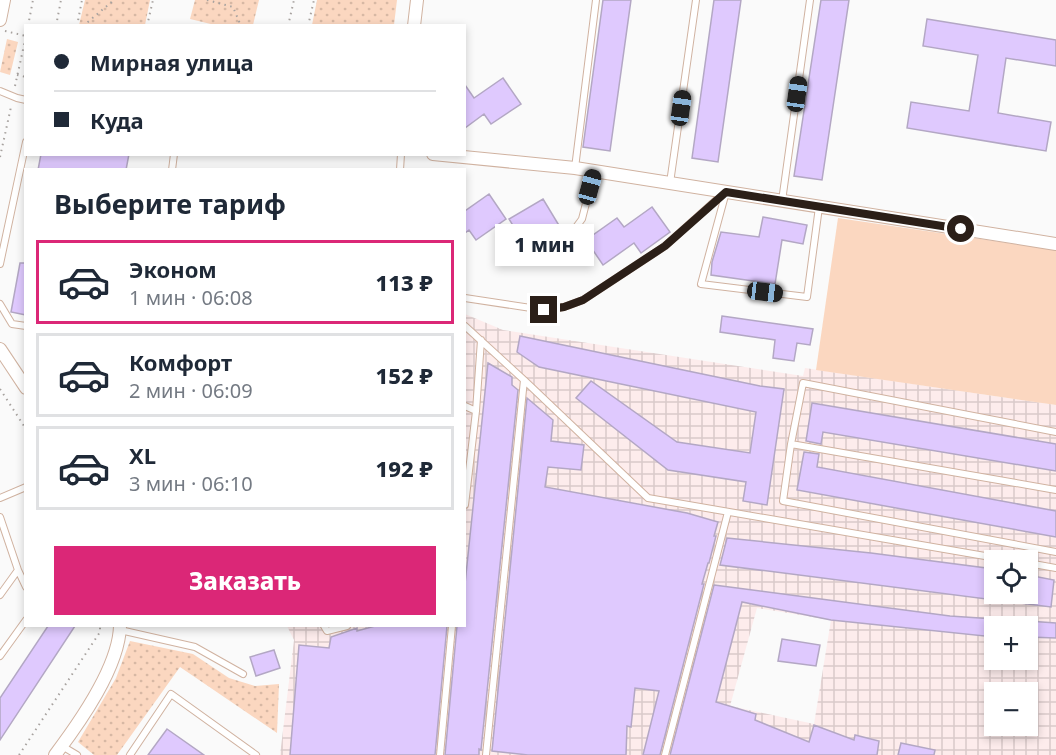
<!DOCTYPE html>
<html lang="ru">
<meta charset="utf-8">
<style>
:root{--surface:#fff;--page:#f6f6f7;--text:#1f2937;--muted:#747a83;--line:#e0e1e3;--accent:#db2777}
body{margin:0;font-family:"Noto Sans",sans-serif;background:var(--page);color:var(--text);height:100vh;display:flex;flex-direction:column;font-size:22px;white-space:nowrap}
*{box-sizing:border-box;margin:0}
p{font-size:20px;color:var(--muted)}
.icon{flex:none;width:33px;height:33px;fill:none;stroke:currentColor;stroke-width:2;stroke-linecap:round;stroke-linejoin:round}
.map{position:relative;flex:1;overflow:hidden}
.details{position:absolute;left:24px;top:168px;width:442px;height:459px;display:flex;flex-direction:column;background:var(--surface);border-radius:0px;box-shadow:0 3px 9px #0003}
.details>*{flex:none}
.banner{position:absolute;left:24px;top:24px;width:442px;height:132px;border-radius:0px;box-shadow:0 3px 9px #0003;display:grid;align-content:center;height:132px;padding:0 30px;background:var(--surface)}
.fabs{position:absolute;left:984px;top:550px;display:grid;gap:12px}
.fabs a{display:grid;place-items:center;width:54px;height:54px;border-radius:0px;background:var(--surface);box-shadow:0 3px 9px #0003;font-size:30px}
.end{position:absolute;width:27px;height:27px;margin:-14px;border:8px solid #2b1f18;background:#fff;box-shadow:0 0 0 3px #fff}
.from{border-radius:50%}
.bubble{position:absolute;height:42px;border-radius:0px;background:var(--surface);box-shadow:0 3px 9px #0003;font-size:20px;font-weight:800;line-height:42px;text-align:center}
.car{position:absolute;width:18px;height:36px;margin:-18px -9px;border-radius:8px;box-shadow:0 0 4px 2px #0007;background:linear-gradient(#222 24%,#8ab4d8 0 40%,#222 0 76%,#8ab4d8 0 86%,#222 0)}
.banner b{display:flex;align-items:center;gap:21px;height:57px;font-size:22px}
.banner b+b{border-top:2px solid var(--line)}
.banner i{width:15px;height:15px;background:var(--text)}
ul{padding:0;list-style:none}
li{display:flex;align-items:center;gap:18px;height:84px;margin:0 12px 9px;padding:0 18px;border:3px solid var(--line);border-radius:0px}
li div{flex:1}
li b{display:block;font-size:22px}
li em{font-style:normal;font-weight:800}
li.current{border-color:var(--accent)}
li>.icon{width:54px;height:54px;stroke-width:1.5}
h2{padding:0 30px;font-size:27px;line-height:72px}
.button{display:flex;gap:12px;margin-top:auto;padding:12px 30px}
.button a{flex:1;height:69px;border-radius:0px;background:var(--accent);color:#fff;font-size:24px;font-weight:800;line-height:69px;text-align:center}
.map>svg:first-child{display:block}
.industrial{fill:url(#industrial-grid);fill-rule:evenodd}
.grass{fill:url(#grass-dots)}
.garden{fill:#fbd7c0}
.building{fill:#dfc9fe;stroke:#b3a7c4;stroke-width:1.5}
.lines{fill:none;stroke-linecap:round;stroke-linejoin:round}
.lane-casing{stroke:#d0b2a0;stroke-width:8}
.street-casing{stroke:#d0b2a0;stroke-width:14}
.path{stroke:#a7a29f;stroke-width:2;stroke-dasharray:1.5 4.5;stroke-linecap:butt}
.lane{stroke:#fff;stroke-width:6}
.street{stroke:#fff;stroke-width:12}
.route{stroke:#2b1f18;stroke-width:8}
</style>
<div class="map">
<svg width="1056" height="755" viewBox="0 0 1056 755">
<defs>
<pattern id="industrial-grid" width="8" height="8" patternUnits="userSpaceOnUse" patternTransform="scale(1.5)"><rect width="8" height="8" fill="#fdecec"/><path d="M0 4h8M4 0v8" fill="none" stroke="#d9caca"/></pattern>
<pattern id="grass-dots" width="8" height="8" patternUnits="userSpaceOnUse" patternTransform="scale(1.5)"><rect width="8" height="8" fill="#fbd7c0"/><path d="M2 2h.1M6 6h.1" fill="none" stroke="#d7b8a4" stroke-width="1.8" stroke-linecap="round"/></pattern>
</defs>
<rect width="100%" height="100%" fill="#fafafa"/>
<path class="industrial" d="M465,314L503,330L803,376L805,368L1056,405V755H280L294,640L287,626H465ZM994,561H1028V594H994ZM757,608L831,620L814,724L730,706ZM994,627H1028V660H994ZM994,693H1028V726H994Z"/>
<path class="grass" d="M85,0H150L145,25H79Z
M195,0H259L253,25H215L190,19Z
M317,0H397L394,25H312Z
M7,39L18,42L10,75L0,72Z
M130,641L193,654L229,678L255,686L279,684L277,733L180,667L117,755H94L78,742L116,678Z"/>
<path class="garden" d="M838,218L1056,250V405L816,370Z"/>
<path class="building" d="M603,0H631L610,151L583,147Z
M714,0H741L718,162L692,158Z
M821,0H849L822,180L794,176Z
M927,19L1056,40V66L1006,58L998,113L1051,122L1046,151L907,128L911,102L969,111L978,55L923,46Z
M503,78L521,104L491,124L484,114L465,128V85L474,98Z
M41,154H129L126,170H38Z
M489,194L506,219L476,240L469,230L465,233V211Z
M543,199L563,232L529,252L509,219Z
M652,207L670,232L641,253L634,243L603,265L586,240L617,218L624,227Z
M763,217L807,225L803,244L782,240L775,284L711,275L712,262L721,232L759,237Z
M20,263H26V315L11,312Z
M722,316L813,329L810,345L797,343L794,361L773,358L775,340L720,332Z
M520,336L760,386L784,389L767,505L743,501L746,482L668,470L576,398L591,381L677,442L750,453L756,412L539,367L517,352Z
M488,363L512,377V385L518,390L481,750L479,749V755H445L457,626H465V584Z
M527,398L553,420L551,441L584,445L581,470L548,467L545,487L687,513L718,522L714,536H716L709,563H708L702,584H704L660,755H643L659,691L635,688L631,727L627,726L626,755H528L492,751Z
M812,403L1056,444V471L823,432L821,444L806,441Z
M804,452L819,454L817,467L1056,511V537L797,490Z
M727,538L871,553L994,569V600L720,565Z
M1028,575L1054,580L1051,607L1004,601L1005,594H1028Z
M714,585L950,616L994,619V637L831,620L742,602L716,702L756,714L755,720L809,742L814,725L854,740L855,735L879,741L877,755H670Z
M1028,621L1056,623V638L1028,637Z
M48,626H75L0,740V698Z
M375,626H447L435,755H290L299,645L329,648L331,637L357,628V631Z
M782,639L820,645L816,666L778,661Z
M274,650L280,668L256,676L250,657Z
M167,729L204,755H148Z
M901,743L935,750L934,755H898Z"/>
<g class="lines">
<g class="lane-casing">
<path id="lane" d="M0,91L17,98L26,100
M575,168L596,0
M172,170L174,154
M400,170L401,154
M670,183L696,0
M726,192L701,284L807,297L819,207
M782,201L810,0
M568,238L582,219L594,172
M0,264L26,142
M465,298L544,310L564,307L583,300L665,246L725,192
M0,304L12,324L26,326
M465,326L524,380L486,755
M524,380L648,498L1014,561
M465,406L476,411
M791,444L803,383L1056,432
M1056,490L791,444L783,501L1056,552
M0,498L26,487
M465,505L476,411L481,340
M0,517L18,570L0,595
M1028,563L1056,568
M18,570L26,587
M324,626L327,631L347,626
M120,630L195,647L243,674
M0,656L26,620
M62,746L77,755
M130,755L171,694L256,755
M440,755L452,626
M665,755L728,512"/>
</g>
<g class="street-casing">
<path id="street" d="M0,20L4,0
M414,26L417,0
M433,154L575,168L1056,244
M0,349L26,388
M55,755C80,722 119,667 120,626"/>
</g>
<path class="path" d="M207,0L233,7L241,26
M28,26L33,0
M56,26L61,0
M77,26L82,0
M83,26L114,0
M147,26L153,0
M288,26L294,0
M308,26L314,0
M5,31L26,36
M17,75L26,77
M15,86L26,36
M0,157L11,107
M0,389L26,429
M19,755L100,632V626"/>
<use href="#lane" class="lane"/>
<use href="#street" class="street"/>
</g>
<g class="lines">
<path class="route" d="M544,310L564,307L583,300L665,246L726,192L961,229"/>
</g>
</svg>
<div class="fabs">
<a><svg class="icon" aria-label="locate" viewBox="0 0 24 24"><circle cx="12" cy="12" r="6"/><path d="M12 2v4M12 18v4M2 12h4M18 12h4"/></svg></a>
<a>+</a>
<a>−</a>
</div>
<i class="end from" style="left:961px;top:229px"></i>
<i class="end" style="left:544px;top:310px"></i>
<div class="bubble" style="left:495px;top:224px;width:99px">1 мин</div>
<i class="car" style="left:797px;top:94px;rotate:8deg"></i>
<i class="car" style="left:681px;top:108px;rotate:8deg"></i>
<i class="car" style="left:590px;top:187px;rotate:15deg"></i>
<i class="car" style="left:765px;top:292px;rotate:97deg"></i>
<div class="banner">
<b><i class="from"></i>Мирная улица</b>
<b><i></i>Куда</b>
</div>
<section class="details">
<h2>Выберите тариф</h2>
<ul>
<li class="current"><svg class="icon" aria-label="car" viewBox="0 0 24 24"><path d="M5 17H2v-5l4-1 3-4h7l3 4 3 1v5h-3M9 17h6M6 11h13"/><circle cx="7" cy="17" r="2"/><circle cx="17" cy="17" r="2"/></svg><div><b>Эконом</b><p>1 мин · 06:08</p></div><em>113 ₽</em></li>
<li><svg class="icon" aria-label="car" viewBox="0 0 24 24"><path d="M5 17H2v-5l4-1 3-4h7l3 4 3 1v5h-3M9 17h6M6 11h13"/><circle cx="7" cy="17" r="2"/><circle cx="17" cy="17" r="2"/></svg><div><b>Комфорт</b><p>2 мин · 06:09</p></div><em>152 ₽</em></li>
<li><svg class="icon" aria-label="car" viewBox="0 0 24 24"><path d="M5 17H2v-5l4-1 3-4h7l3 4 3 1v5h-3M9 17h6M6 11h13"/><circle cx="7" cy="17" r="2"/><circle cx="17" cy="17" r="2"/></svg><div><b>XL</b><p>3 мин · 06:10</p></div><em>192 ₽</em></li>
</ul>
<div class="button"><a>Заказать</a></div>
</section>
</div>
